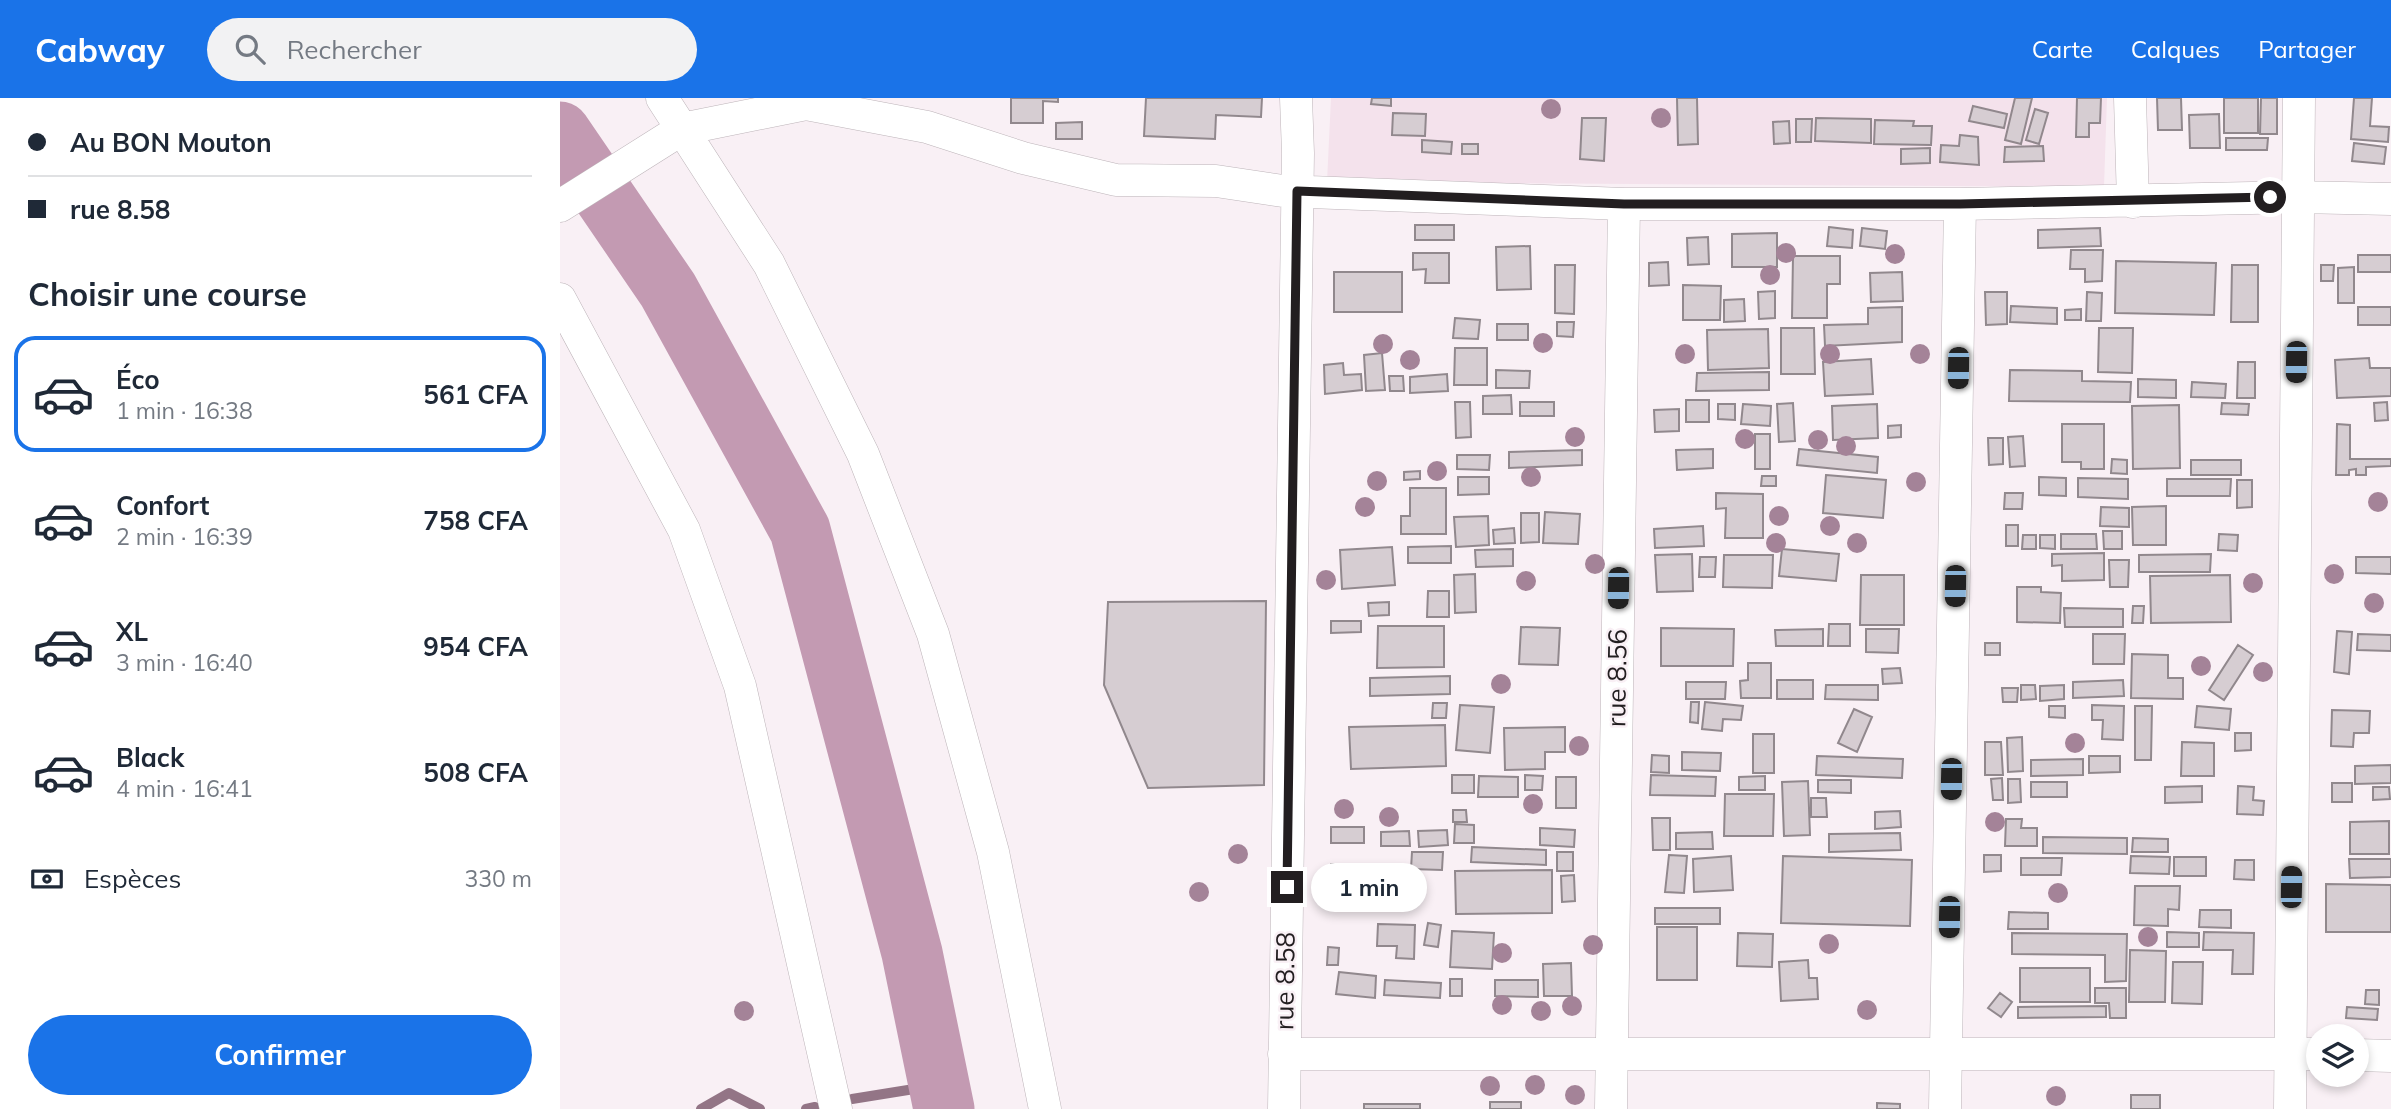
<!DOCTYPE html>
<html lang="fr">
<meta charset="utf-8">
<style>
:root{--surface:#fff;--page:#f2f2f3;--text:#1f2937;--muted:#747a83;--line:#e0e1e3;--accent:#1a73e8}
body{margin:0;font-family:Mulish,sans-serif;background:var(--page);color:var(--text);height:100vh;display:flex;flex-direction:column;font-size:26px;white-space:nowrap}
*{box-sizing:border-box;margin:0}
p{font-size:23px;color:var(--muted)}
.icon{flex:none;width:38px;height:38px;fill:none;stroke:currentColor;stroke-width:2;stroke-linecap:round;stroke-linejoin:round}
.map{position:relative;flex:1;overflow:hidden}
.drawer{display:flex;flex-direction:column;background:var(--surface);width:560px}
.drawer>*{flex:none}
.hud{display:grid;align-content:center;height:154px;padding:0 28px;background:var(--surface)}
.buttons{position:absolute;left:1746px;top:926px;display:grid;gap:14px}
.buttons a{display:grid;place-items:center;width:63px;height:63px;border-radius:50%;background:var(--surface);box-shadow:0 4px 10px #0003;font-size:35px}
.end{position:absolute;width:32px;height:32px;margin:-16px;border:9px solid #221e20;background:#fff;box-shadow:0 0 0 4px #fff}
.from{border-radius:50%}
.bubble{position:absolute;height:49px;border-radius:24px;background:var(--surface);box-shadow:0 4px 10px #0003;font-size:23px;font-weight:700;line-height:49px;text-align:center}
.car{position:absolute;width:21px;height:42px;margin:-21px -10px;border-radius:9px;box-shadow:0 0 5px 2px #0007;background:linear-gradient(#222 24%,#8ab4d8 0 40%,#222 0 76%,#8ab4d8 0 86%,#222 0)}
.hud b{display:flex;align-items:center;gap:24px;height:66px;font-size:26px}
.hud b+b{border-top:2px solid var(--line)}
.hud i{width:18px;height:18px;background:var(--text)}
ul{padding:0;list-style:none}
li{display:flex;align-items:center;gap:21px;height:116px;margin:0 14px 10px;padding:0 14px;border:4px solid transparent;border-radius:21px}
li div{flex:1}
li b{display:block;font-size:26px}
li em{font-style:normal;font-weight:700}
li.active{border-color:var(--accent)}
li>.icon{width:63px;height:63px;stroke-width:1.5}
h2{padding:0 28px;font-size:32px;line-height:84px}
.pay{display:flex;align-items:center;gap:18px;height:77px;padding:0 28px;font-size:26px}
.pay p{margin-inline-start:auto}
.button{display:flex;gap:14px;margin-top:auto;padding:14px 28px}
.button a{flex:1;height:80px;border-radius:42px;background:var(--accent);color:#fff;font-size:28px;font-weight:700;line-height:80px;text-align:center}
header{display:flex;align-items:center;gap:42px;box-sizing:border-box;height:98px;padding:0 35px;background:var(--accent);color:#fff}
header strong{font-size:33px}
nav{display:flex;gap:38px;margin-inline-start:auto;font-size:24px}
.search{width:490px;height:63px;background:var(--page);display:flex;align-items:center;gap:18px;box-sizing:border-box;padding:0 24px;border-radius:38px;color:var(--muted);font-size:26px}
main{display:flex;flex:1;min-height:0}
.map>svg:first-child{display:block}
.built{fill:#f4e2ec}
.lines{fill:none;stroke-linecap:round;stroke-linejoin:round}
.stream{stroke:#937586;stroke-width:10}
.river{stroke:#c39ab2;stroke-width:61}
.building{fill:#d6cdd2;stroke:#91888d;stroke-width:2}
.street-casing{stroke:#bdb4b9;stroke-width:33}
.street{stroke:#fff;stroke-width:32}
.tree{fill:#a48398}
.route{stroke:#221e20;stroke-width:9}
.labels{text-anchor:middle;stroke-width:5;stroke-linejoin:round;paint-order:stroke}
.street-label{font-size:26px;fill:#221e20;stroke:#f9f0f5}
</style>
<header>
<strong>Cabway</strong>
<div class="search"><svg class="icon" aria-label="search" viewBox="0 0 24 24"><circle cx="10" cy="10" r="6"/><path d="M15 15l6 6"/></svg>Rechercher</div>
<nav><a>Carte</a><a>Calques</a><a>Partager</a></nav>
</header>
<main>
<section class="drawer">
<div class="hud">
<b><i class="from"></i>Au BON Mouton</b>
<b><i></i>rue 8.58</b>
</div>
<h2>Choisir une course</h2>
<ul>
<li class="active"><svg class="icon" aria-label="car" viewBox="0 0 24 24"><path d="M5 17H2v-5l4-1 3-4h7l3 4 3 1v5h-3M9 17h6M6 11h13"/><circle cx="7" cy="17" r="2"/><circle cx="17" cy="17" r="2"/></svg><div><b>Éco</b><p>1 min · 16:38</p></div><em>561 CFA</em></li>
<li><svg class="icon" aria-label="car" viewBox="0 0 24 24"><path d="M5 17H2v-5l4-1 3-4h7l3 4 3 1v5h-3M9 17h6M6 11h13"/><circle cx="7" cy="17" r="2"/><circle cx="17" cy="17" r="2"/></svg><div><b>Confort</b><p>2 min · 16:39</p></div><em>758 CFA</em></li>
<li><svg class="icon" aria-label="car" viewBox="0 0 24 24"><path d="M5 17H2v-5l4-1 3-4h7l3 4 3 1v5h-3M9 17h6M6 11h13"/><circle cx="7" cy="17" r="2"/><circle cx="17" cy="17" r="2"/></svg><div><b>XL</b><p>3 min · 16:40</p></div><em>954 CFA</em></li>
<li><svg class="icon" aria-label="car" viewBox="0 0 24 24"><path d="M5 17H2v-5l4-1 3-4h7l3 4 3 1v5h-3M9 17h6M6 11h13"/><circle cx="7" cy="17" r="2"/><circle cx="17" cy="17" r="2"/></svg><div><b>Black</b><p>4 min · 16:41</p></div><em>508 CFA</em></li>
</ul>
<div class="pay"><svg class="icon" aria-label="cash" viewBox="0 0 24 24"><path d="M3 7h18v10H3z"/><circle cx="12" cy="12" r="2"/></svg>Espèces<p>330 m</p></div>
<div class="button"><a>Confirmer</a></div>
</section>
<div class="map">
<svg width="1831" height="1011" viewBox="0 0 1831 1011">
<rect width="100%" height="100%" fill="#f9f0f5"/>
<path class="built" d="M771,0H1547L1544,89L767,84Z"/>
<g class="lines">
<path class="stream" d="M292,1001L379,987
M141,1011L169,995L200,1011
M246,1011L255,1009"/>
<path class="river" d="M0,34L108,192L240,432L352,855L384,1011"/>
</g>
<path class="building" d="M451,0H498V4L483,3V25H451Z
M586,0H702L701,19L656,17L655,41L584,38Z
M812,0H831V8L811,6Z
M1117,0H1137L1138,46L1118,47Z
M1455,0H1472L1461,46L1445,42Z
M1517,0H1541L1540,25H1529V39H1516Z
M1597,0H1621L1622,32H1598Z
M1664,0H1698V35H1664Z
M1701,0H1717V36H1700Z
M1794,0H1812L1810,28L1829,29L1828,44L1791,41Z
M1413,8L1447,16L1444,30L1409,23Z
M1475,11L1488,15L1479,46L1466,42Z
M833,15L866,16L865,38L832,37Z
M1659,16L1660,50H1630L1629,17Z
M1022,20H1046L1044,63L1020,61Z
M1256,20L1311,21V45L1255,43Z
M1236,21H1252L1251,44H1236Z
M1315,22L1354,23L1353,28H1372L1371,47L1314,46Z
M1229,23L1230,45L1214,46L1213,24Z
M522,24V41H496V25Z
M1400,37L1418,39L1419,67L1380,64L1381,47L1399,48Z
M1666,40H1708L1707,52H1666Z
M862,42L892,44L891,56L862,54Z
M1794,45L1826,49L1824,66L1792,63Z
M902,46H918V56H902Z
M1483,48L1484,63L1444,64L1445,49Z
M1370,50V65L1341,66V51Z
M855,127H894V142H855Z
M1269,129L1293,132L1292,150L1267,148Z
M1302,130L1327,133L1325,151L1300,148Z
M1540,130L1541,148L1478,150V132Z
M1217,135V169H1172V136Z
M1148,139L1149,166L1128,167L1127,140Z
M970,148L971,191L937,192L936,149Z
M1511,152H1543L1542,183L1525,184V171H1510Z
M853,155H889V185H865L866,171L853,172Z
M1798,157H1831V174H1798Z
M1233,158H1280V186H1267V220H1232Z
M1556,163L1656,165L1654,217L1555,215Z
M1108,164L1109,187L1089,188V165Z
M995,167H1015L1014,216L995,215Z
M1672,167H1698V224H1671Z
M1761,167H1774L1773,183H1761Z
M1794,169V205H1778V170Z
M774,174H842V214H774Z
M1342,174L1343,203L1311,204L1310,175Z
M1123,187L1161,188L1160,222H1123Z
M1215,193V220L1199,221L1198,194Z
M1425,194H1447V226L1426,227Z
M1527,194L1542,195L1541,223H1526Z
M1184,201L1185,223L1164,224V202Z
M1451,208L1497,210V226L1450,224Z
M1342,209V244L1265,248L1264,227L1308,226V210Z
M1798,209H1831V227H1798Z
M1521,211V222H1505V212Z
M895,220L920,222L918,241L893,240Z
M997,224H1014L1013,239L997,238Z
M937,226H968V242H937Z
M1221,230H1254L1255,276H1221Z
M1539,230H1573L1572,275L1538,274Z
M1208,231L1209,270L1148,272L1147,232Z
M895,250H927V287H894Z
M822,255L825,292L806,293L804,257Z
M1809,260L1810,270H1831V298L1777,300L1775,262Z
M1311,261L1313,296L1265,298L1263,264Z
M1678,264H1695V300H1677Z
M783,265L784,277L801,276L802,292L765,296L764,267Z
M936,272L970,273L969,290H936Z
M1450,272L1522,273V283L1571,284L1570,304L1449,303Z
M1209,274V292L1136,293L1137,275Z
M887,276L888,293L850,295V279Z
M829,278H843L844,293H830Z
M1578,281L1616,282V300L1578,299Z
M1632,284L1666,286L1665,300L1631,299Z
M951,297L952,316H923V298Z
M1126,302H1149V324H1126Z
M895,304H910L911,339L896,340Z
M960,304H994V318H960Z
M1827,304L1828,322L1815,323L1814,305Z
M1233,305L1235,343L1219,344L1217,306Z
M1662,305L1689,306L1688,317L1661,316Z
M1158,306H1175V322L1158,321Z
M1183,306L1211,308L1210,328L1181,326Z
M1317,306L1318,340L1273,342L1272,308Z
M1619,307L1620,370L1573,371L1572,308Z
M1119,311V333L1095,334L1094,312Z
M1502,326H1544V371H1521V364H1502Z
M1777,326L1790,327V361H1831V368L1806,369V377H1796V371L1789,372V377H1776Z
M1341,327V339L1328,340V328Z
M1195,336H1210V371H1195Z
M1463,338L1465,368L1450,369L1448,339Z
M1428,340H1443V366L1429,367Z
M1153,351V370L1117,372L1116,352Z
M1239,351L1318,359L1317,375L1237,367Z
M1022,352V367L949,370V354Z
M897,357H930L929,372L897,371Z
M1552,361L1567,362V376L1551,375Z
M1631,362H1681V377H1631Z
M860,373V381L844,382V374Z
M1266,377L1326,382L1323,420L1263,415Z
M1202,378H1216V388H1201Z
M898,379H929V396L898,397Z
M1479,379L1506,380V398L1479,397Z
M1518,380L1568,381V401L1518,399Z
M1607,381H1671L1670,398H1607Z
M1677,382H1692V409L1677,410Z
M850,390H886V436H841V418H850Z
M1156,395L1203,396V440H1165L1166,410L1156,411Z
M1445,395H1463L1462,411H1444Z
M1606,408V447H1573L1572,409Z
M1541,409L1569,410V429L1540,428Z
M985,414L1020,416L1018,446L983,445Z
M961,415H979V444L961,445Z
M928,418L929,447L896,449L894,419Z
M1446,427H1458V448H1446Z
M1143,428L1144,448L1095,450L1094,431Z
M954,430L955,445L934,446L933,432Z
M1543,433H1562V451H1544Z
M1501,436H1536L1537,451H1501Z
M1659,436L1678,437L1677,453L1658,452Z
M1463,437H1476V451H1462Z
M1480,437H1495V451L1480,450Z
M891,448V465H848V449Z
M832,449L835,487L782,491L780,452Z
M953,451V468L916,469L915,452Z
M1222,451L1279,456L1276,483L1219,478Z
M1544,455V482L1502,483V467L1492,468V456Z
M1132,456L1133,493L1097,494L1095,457Z
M1651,456L1650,474H1579V457Z
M1164,457H1213L1212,490L1163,489Z
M1140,459H1156L1155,479H1139Z
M1796,459H1831V476L1796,475Z
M1549,462H1569L1568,489H1550Z
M915,476L916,514L895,515L894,477Z
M1301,477H1344V527H1300Z
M1670,477L1671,524L1591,525L1590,478Z
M1457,489H1481V494L1501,495L1500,525L1457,524Z
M868,493H889V519H867Z
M706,503L704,687L588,690L544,587L548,504Z
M829,504V517L809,518L808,505Z
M1573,508H1584L1583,525H1572Z
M1504,510L1563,511V529H1505Z
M771,523H801V534L771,535Z
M1269,526H1290V548H1268Z
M818,528H884V569L817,570Z
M961,529L1000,530L998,567L959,566Z
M1101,530L1174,531L1173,568H1101Z
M1263,531V548H1216L1215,532Z
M1306,531H1339L1338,555L1306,554Z
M1777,533L1792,534L1789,576L1774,574Z
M1533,536H1565L1564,566H1533Z
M1798,536L1831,537V553L1797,552Z
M1425,545H1440V557H1425Z
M1678,547L1693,557L1664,602L1649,592Z
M1572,556L1608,557V580H1623V601L1571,600Z
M1188,565H1211V600H1181L1180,583L1188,582Z
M1340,570L1342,585L1323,586L1322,571Z
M890,578V596L810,598V580Z
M1217,582H1253V601H1217Z
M1563,582L1564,598L1513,600V584Z
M1126,584H1166L1165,601H1126Z
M1266,587H1318V602L1265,601Z
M1461,587H1475L1476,601L1461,602Z
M1504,587V601L1480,603V588Z
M1442,590H1458L1457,604H1443Z
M1131,604H1139L1138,625L1130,624Z
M1145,604L1183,608L1181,622L1163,621L1162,633L1142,631Z
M873,605H887L886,620H872Z
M900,607L934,609L930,655L896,652Z
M1532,607L1564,608L1563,642L1542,641L1543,622H1532Z
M1489,608H1505V620L1489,619Z
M1575,608H1592L1591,662H1575Z
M1637,608L1671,611L1669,632L1635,629Z
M1294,611L1312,619L1297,654L1278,645Z
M1772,612L1810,613L1809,635H1794L1793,649L1771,648Z
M885,627L886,668L791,671L789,629Z
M1005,629V654H985V671L945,672L944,630Z
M1675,635H1691V652L1675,653Z
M1193,636H1214V675H1193Z
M1462,639L1463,673L1448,674L1447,640Z
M1425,644H1441L1443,677H1425Z
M1622,644L1654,645V678H1621Z
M1122,654L1161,655L1160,673L1122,672Z
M1092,657L1109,658V675L1091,674Z
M1257,658L1343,661L1342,680L1256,677Z
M1529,658H1560V674L1529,675Z
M1523,661V677L1471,678V662Z
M1831,667V685L1795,686V668Z
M892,677H914V695H892Z
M965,677L983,678L982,692H965Z
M1091,677L1156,679L1155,698L1090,697Z
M919,678L958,679V699H918Z
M1205,678V692H1179V679Z
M996,679H1016V710H996Z
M1442,680L1443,702H1433L1431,681Z
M1448,681H1460L1461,704L1448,705Z
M1258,682H1291V695L1258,694Z
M1248,683L1250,737L1224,738L1222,684Z
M1471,684H1507V699H1471Z
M1772,685H1792V704H1772Z
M1642,688V704L1605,705V689Z
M1678,688L1694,689L1693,702L1704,703L1703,717L1677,716Z
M1813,689H1829L1830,701L1813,702Z
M1165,696H1214L1213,738H1164Z
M1251,700H1266L1267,719H1251Z
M893,712H906L907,724H893Z
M1340,713L1341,729L1315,731V714Z
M1092,720H1110V752H1093Z
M1446,721H1462L1461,730H1477V748H1445Z
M1829,723V756H1790V724Z
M895,726L914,727V745H894Z
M771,729H804V745H771Z
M980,730L1015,732L1014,749L980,747Z
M887,732L888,747L859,749L858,733Z
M849,733L850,748H821V734Z
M1152,734L1153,751H1116V735Z
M1340,735L1341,752L1269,754V736Z
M1483,739L1567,740V756L1483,755Z
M1573,740L1608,741V754H1572Z
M912,749L986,752V767L911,764Z
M852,754H883L882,772L851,771Z
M997,754H1013V773H997Z
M1109,757L1127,758L1124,795L1105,794Z
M1424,757H1441V773L1424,774Z
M1171,758L1173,792L1134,794L1133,761Z
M1223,758L1352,762L1350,828L1221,825Z
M1571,758L1610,759L1609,776L1570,775Z
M1614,759H1646V778H1614Z
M1461,760H1502L1501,777H1461Z
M1789,761H1831V779L1790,780Z
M1675,762H1694V782L1674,781Z
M771,766H789V800L771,799Z
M992,772V815L896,816L895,773Z
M1014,777L1015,803L1002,804L1001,778Z
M1766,786L1831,787V834H1766Z
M1575,788H1620L1619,812L1608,811V828L1574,827Z
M1095,810H1160V826H1095Z
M1640,812H1671V830L1639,829Z
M1449,814L1488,815V831H1448Z
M868,825L881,827L878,849L864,847Z
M818,826L855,827L854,861L836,860L837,848H817Z
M1097,829H1137V882H1097Z
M892,833L934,835L932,871L890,869Z
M1607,834L1639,835V849H1607Z
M1644,834L1694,835L1693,876H1672L1673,852H1643Z
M1178,835L1213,836L1212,869L1177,868Z
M1452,835L1567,836L1566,883L1545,884V857L1452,856Z
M768,849L779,850L778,867H767Z
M1570,852L1606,853L1605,904H1569Z
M1248,862L1249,880H1257L1258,901L1221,903L1219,864Z
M1613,864H1643L1642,906L1612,905Z
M1011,865L1012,898H984L983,866Z
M1460,870H1530V904H1460Z
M779,874L816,878L815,900L776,896Z
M890,881H902V898H890Z
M825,882L881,885L880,900L824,897Z
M935,882H978V899L935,898Z
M1535,890H1566V920H1550L1549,905H1535Z
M1806,892H1819V907L1805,906Z
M1440,895L1452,904L1441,919L1428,910Z
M1546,908V919L1458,920V909Z
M1787,909L1818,911L1817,922L1786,920Z
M1571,997H1600V1011H1571Z
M930,1004H961V1011H930Z
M1317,1005L1340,1006V1011H1317Z
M804,1006H860V1011H804Z"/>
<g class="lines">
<g class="street-casing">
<path id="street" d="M102,0L209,166L303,356L373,536L433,754L485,1011
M1570,0L1573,104
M0,108L122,31L246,6L367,29L463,60L556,82L656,83L723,93L1064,106H1400L1738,99L1831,101
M0,201L124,432L180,588L276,1011
M724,956H1759
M1797,957L1831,958
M724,1011L738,55L736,0
M1051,1011L1064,106
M1385,1011L1400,106
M1730,1011L1739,0"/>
</g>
<use href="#street" class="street"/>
</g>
<g class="tree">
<circle cx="991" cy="11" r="10"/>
<circle cx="1101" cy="20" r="10"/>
<circle cx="1226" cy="155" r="10"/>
<circle cx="1335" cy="156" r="10"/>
<circle cx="1210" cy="177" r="10"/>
<circle cx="983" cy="245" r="10"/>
<circle cx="823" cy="246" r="10"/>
<circle cx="1125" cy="256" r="10"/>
<circle cx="1270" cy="256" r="10"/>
<circle cx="1360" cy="256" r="10"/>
<circle cx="850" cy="262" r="10"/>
<circle cx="1015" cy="339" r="10"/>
<circle cx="1185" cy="341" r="10"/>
<circle cx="1258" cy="342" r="10"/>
<circle cx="1286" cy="348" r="10"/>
<circle cx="877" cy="373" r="10"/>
<circle cx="971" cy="379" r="10"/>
<circle cx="817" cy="383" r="10"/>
<circle cx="1356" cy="384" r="10"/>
<circle cx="1818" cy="404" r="10"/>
<circle cx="805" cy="409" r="10"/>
<circle cx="1219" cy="418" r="10"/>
<circle cx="1270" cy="428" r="10"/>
<circle cx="1216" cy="445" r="10"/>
<circle cx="1297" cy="445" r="10"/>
<circle cx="1035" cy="466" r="10"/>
<circle cx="1774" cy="476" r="10"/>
<circle cx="766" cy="482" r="10"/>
<circle cx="966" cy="483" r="10"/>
<circle cx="1693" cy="485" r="10"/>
<circle cx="1814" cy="505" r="10"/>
<circle cx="1641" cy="568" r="10"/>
<circle cx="1703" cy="574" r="10"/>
<circle cx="941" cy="586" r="10"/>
<circle cx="1515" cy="645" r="10"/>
<circle cx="1019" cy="648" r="10"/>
<circle cx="973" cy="706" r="10"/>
<circle cx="784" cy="711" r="10"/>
<circle cx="829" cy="719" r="10"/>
<circle cx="1435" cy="724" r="10"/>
<circle cx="678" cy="756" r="10"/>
<circle cx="817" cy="779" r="10"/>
<circle cx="639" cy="794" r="10"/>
<circle cx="1498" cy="795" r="10"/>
<circle cx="1588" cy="839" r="10"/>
<circle cx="1269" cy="846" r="10"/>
<circle cx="1033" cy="847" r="10"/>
<circle cx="942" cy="855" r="10"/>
<circle cx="942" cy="907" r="10"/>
<circle cx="1012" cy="908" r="10"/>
<circle cx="1307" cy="912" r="10"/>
<circle cx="184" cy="913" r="10"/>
<circle cx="981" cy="913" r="10"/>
<circle cx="975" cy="987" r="10"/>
<circle cx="930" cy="988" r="10"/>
<circle cx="1015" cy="997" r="10"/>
<circle cx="1496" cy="998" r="10"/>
</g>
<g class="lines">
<path class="route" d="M727,789L737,93L1064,106H1400L1710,99"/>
</g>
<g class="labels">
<g class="street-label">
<text transform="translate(1057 580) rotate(-89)" y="9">rue 8.56</text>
<text transform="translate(725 883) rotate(-89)" y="9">rue 8.58</text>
</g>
</g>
</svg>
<div class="buttons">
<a><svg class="icon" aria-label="layers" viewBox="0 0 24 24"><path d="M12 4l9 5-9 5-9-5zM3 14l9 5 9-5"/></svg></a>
</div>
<i class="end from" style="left:1710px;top:99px"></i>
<i class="end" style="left:727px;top:789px"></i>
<div class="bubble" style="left:751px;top:765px;width:116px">1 min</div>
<i class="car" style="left:1736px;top:264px;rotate:181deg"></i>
<i class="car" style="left:1398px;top:270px;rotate:181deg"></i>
<i class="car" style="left:1395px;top:488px;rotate:181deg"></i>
<i class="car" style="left:1058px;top:490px;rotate:181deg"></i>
<i class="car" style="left:1391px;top:681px;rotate:181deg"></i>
<i class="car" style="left:1731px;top:789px;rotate:1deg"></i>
<i class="car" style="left:1389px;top:819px;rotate:181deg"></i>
</div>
</main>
